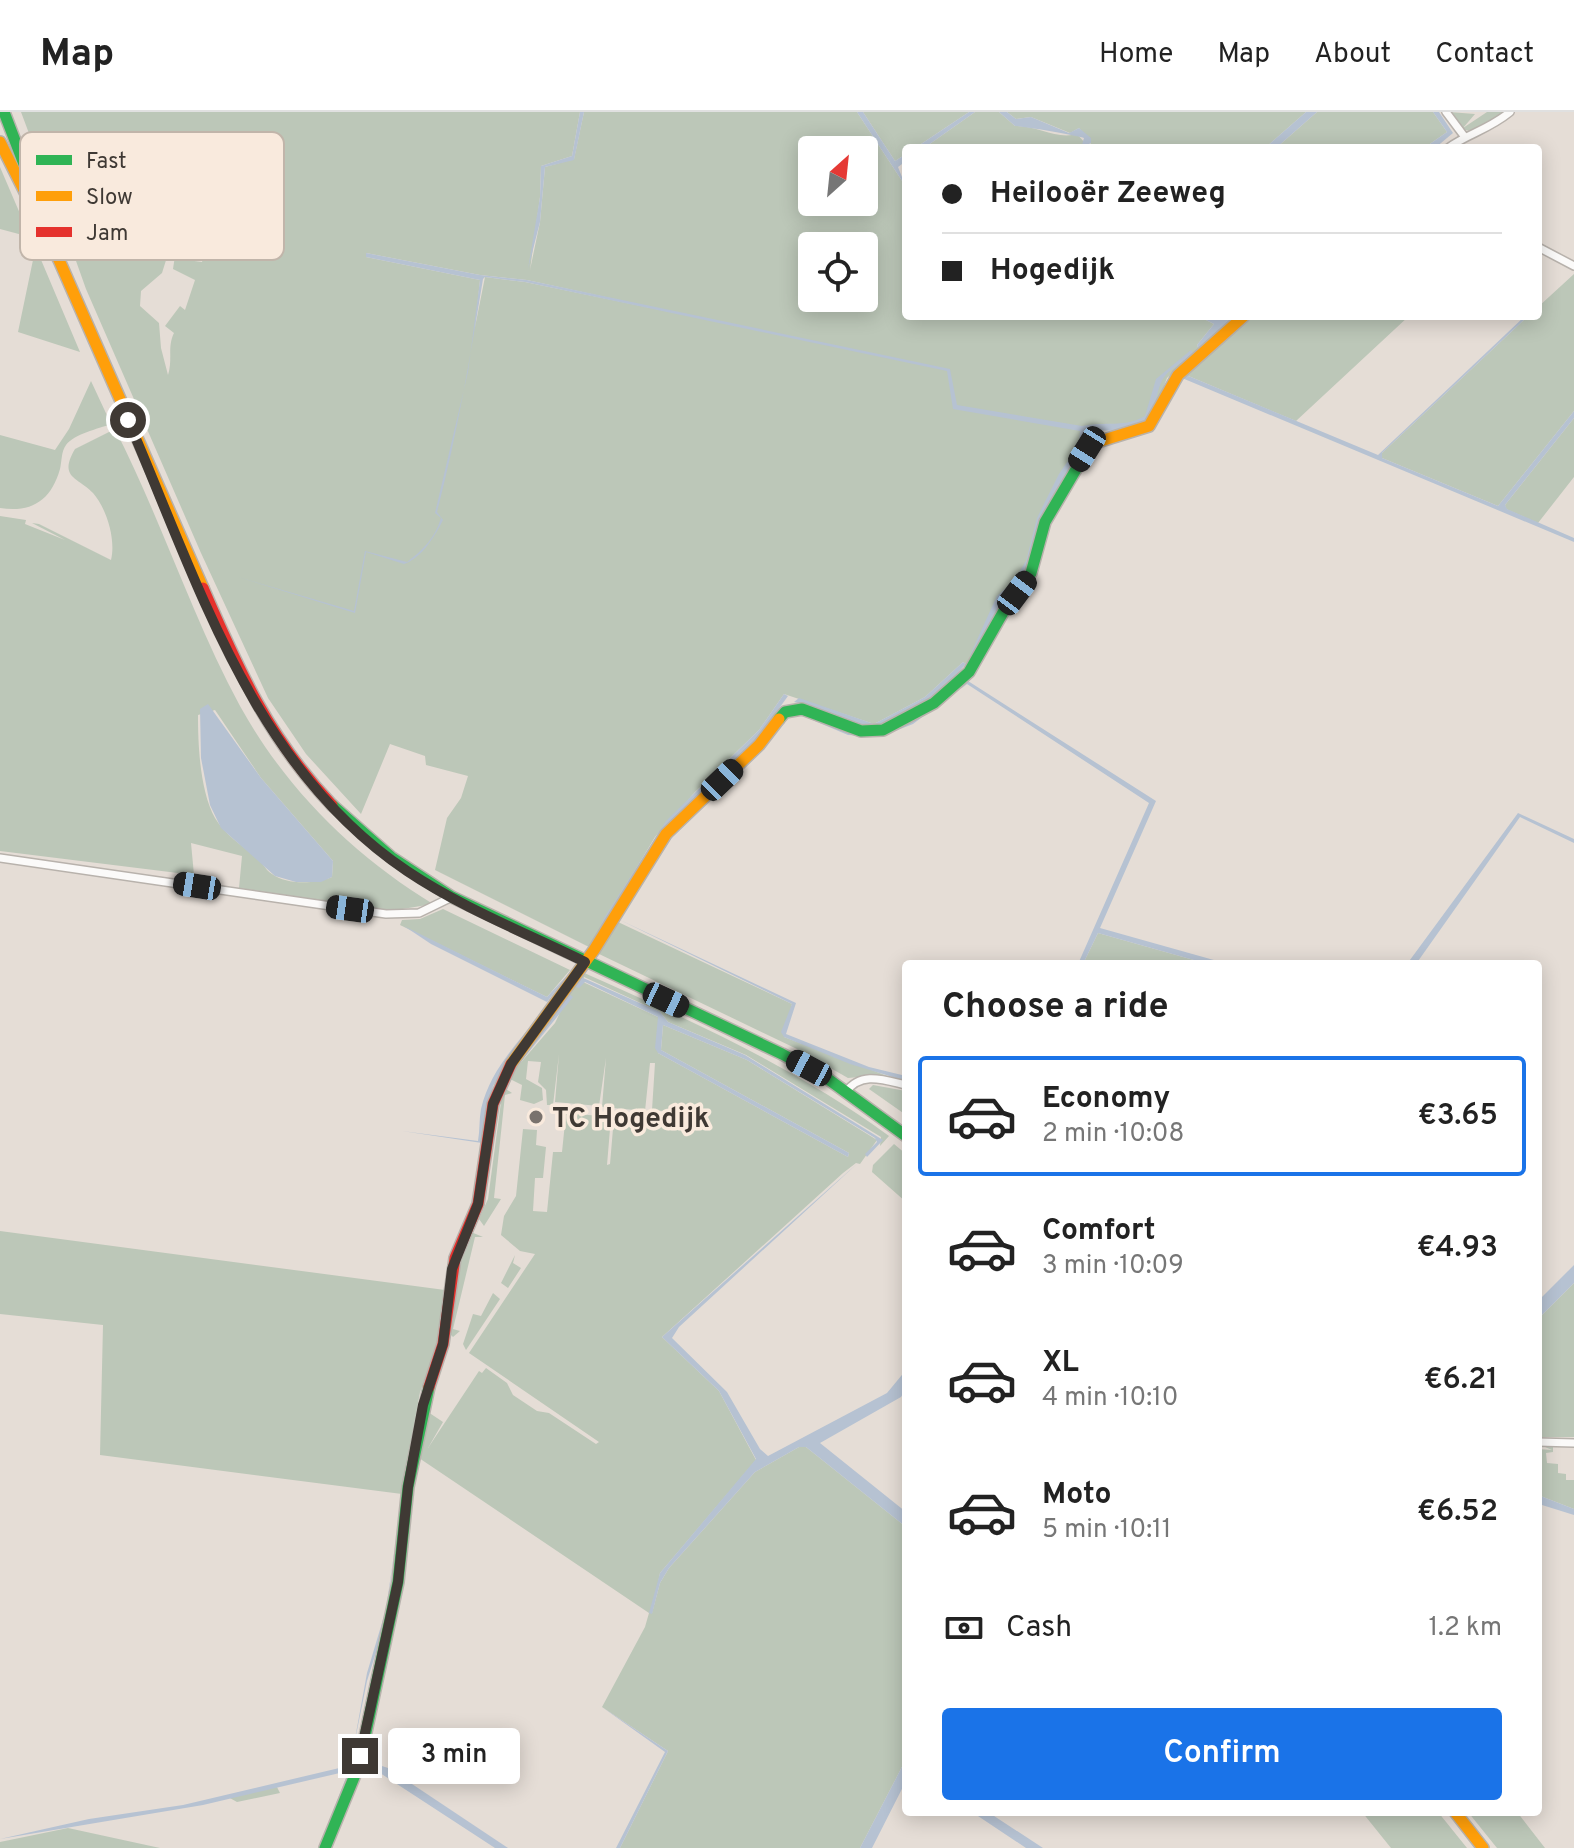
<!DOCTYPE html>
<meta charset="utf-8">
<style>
:root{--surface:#fff;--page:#f2f2f2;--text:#222;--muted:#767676;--line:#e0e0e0;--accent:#1a73e8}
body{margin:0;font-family:Overpass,sans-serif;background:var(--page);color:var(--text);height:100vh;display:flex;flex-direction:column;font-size:30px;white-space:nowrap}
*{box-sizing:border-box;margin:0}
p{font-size:26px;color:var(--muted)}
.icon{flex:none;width:44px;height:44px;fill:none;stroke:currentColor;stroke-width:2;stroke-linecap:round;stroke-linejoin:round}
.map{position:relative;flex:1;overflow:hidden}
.details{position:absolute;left:902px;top:848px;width:640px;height:856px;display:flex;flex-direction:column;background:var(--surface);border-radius:8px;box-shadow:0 4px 20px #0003}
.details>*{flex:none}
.banner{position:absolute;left:902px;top:32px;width:640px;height:176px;border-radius:8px;box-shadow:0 4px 20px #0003;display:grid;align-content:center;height:176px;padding:0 40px;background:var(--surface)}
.needle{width:52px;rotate:27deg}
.buttons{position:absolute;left:798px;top:24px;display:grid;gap:16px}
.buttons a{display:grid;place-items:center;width:80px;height:80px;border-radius:8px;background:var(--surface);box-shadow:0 4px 20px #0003;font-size:40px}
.end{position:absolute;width:36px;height:36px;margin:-18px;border:10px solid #3f3934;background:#fff;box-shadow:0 0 0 4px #fff}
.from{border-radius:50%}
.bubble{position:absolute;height:56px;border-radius:8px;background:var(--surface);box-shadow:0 4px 20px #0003;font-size:26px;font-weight:600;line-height:56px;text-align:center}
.car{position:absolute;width:24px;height:48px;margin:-24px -12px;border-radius:10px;box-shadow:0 0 6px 2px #0007;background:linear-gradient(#222 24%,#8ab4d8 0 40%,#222 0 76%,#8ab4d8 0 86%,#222 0)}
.banner b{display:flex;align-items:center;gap:28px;height:76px;font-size:30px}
.banner b+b{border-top:2px solid var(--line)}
.banner i{width:20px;height:20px;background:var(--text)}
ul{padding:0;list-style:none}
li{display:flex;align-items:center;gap:24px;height:120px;margin:0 16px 12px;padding:0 24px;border:4px solid transparent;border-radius:8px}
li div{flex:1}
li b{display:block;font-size:30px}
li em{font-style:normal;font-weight:600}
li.active{border-color:var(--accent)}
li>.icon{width:72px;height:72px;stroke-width:1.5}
h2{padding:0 40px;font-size:36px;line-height:96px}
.pay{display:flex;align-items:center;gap:20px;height:88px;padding:0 40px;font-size:30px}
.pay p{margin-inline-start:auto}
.action{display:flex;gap:16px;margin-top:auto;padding:16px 40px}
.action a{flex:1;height:92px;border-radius:8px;background:var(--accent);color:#fff;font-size:32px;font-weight:600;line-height:92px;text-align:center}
header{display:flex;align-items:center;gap:48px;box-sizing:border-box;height:112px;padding:0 40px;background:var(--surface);border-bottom:2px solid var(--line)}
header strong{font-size:38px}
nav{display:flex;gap:44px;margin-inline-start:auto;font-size:28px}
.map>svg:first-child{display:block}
.green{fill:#bcc7b8;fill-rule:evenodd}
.water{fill:#b6c2d2}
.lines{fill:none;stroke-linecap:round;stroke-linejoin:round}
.street-casing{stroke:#b8b2ac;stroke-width:10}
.fast-casing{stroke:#b8b2ac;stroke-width:14}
.slow-casing{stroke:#b8b2ac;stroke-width:14}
.jam-casing{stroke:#b8b2ac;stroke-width:14}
.street{stroke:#fbfaf9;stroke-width:7}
.fast{stroke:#30b455;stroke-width:11}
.slow{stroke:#ff9f0a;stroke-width:11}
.jam{stroke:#e5322d;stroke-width:11}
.route{stroke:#3f3934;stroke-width:10}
.poi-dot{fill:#79726d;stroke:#f9eadd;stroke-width:3}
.labels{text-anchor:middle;stroke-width:7;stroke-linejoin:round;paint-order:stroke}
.poi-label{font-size:28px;font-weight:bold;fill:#3f3934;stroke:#f9eadd;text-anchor:start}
.key{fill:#f9eadd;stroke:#c1b5aa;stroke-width:2}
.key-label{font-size:22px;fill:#3f3934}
</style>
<header>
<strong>Map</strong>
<nav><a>Home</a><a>Map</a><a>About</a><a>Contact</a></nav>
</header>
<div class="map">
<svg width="1574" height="1736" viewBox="0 0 1574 1736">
<rect width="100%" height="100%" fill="#e5ddd6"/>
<path class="green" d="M21,0H580L572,44L541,54L540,85L530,158L540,110L545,55L574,47L584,0H857L906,75V204H1198L1214,212L1197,233L1199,237L1167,266L1157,293L1141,312L1105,315L1088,321L1035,418L1029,452L993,502L966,552L963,550L925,585L874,612L784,582L759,618L695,680L655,725L589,835L435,758L447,706L461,686L468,664L426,653L425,644L390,632L361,702L306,642L268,586L201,441L86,177L65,118L81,101L78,70L65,34L54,31L70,87L69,97L61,107ZM812,38H864V90H812ZM186,79L175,104L186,106L185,116L209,127L202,150L187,148L176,137L173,157L195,168L185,198L180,194L165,214L174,221C167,235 173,247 168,263L161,236L159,211L140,194L141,179L162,161L167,145L151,130ZM812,134H864V186H812ZM366,141L480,163L527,168L748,216L525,170L485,165L475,215L480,168L366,145Z
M863,0H969L915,36H906V42L895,49Z
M975,0H999L1015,14C1037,13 1056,28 1077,22L1085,31L1081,36H924Z
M1007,0H1306L1265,36H1087L1091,31L1079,16L1070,21L1031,5L1016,7Z
M1317,0H1433L1447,20L1424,36H1276Z
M1449,0L1475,2L1463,16L1487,0H1508L1473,20L1462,17Z
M0,55L30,125L0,117Z
M39,143L80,240L18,220L33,148Z
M1574,162V299L1498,394L1382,346V341L1528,204H1538V195Z
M1254,204H1409L1296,309L1186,263Z
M91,269L111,312C98,317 74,322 66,333C61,340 62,349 60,357C51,389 31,401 0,396V323L55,338L69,317Z
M1574,306V365L1538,411L1506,397L1505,393Z
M115,317C161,407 192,505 240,594C286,677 353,743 433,792L390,799L239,776L242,744L191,731L194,763L0,739V404L26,408L25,412L65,428L32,411L39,412L111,448C116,428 107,397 93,381C78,365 58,366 75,337ZM215,598L261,666L333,749L332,765C315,772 287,773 272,762C265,758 262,749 256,744C241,733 225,723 215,706C200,679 198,634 198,603Z
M443,797L570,858L547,885L400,813L402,808L420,807Z
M617,806L620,808L618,810L792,892L784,925L906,971L871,964L848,966L797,937L597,841Z
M1098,821L1208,852H1083Z
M582,860C688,907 795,955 889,1024L880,1034L881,1025L746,943L668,910L660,900L584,865L583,870L658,905V941L848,1045L849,1041L661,938L663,913L747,948L877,1028L860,1052L856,1051L843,1061L662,1225L719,1279L756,1348L660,1461L652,1501L660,1471L669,1456L755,1360L799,1335H806L906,1415V1647L860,1736H620L668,1639L602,1595L645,1515L649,1501L419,1346L428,1300L443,1310L428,1336L479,1259L482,1261L486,1256L507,1271L513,1283L537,1299L549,1301L596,1332L599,1330L469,1241L535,1142L520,1139L501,1123L504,1104L516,1084L523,1017L537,1018L536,1033L546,1035L543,1066H535L533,1099L547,1100L553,1040H562L566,1001L611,1005L607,1053L610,1052L614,1005L661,1010L662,999L652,998L655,951H650L645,999L602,995L606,946L599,994L555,990L559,942L553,993H547L546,978L538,970L541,950L528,949L526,967L542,976L543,988L534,992L520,988L522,973L510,967V959ZM569,882L555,911L516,956Z
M873,973L906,979V1003L869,977Z
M503,975L512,981L505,983L494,1086L501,1087L484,1114L479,1107L488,1087Z
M894,1032L906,1042V1090L872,1060L873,1053Z
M0,1119L445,1178L437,1234L420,1280L402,1382L100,1343L103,1213L0,1202Z
M471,1120L483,1125H475L453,1217L460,1219L453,1225L449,1221L455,1160Z
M515,1143L513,1151L521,1156L508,1176L501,1171Z
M1574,1171V1325H1538V1207Z
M493,1181L500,1187L466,1238L463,1232L473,1202L481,1204Z
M1538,1332L1553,1333V1340L1546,1341L1547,1351L1558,1352V1361L1566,1362V1368H1574V1397L1538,1383V1337L1552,1338Z
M277,1675L280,1681L237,1690L228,1685Z
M1362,1700H1438L1467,1736H1391Z
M1468,1700H1517L1545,1736H1497Z
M68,1716L160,1736H0V1730Z"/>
<path class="water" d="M580,0H584L574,48L545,55L540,110L528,157L540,85L541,54L572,44Z
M857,0H863L895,49L906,42V49L898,55L906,75Z
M969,0H975L924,36H915Z
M999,0H1007L1016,7L1031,5L1069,21L1079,16L1091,26V31L1081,36L1084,26C1080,24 1022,14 1015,14Z
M1306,0H1317L1276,36H1265Z
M1433,0H1439L1453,21L1435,36H1424L1447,20Z
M366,141L480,163L527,168L950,257L957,293L1082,314C1105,309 1124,316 1145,304L1156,267L1191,238L1194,242C1183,250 1166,258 1161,271C1154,286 1157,305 1140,315C1124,323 1106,315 1090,321L1044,403L1029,457L1001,490L972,545L970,543L997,484L1013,470L1026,449L1037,406L1059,362L1079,333L1080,319L953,297L947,259L525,170L485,165L483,167C470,246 457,323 437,400L443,408C435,424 422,446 404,452L366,440L355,501L238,465L354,499L365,439L407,450C423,438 435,426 441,406L435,401L468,260L480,168L366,145Z
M1198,204H1238L1199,237L1197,233L1214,212Z
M1525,204H1528L1382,341V346L1498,394L1574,299V306L1505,393L1507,397L1574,426V430L1182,266L1186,263L1378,343Z
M963,550L966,552C945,576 898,619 863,615C839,612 817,595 794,590L799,586L874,612L925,585Z
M968,569L1156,689L1100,816L1228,852H1208L1098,821L1083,852H1078L1149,691L967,572L961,577Z
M784,582L788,584L754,631L657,725L591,835L604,806L666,709L759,618Z
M945,588L913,612L880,625L848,623L798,602L787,605L762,637L675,721L625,797L676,717L788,603C808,602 823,611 841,618C879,633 915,609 945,588Z
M208,592L261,666L333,749L332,765L321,770H296L275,764L221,716L210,693L201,646L200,597Z
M1518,701L1574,727V731L1520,705L1416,852H1407Z
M618,807L796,891L786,922L869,955L906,964V969L850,952L784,925L781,920L792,892Z
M404,814L547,885L571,859L547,890L431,832Z
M581,865L660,900L668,910L745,943L883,1028L867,1045L865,1042L877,1030L875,1026L747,948L663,913L661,938L849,1041L848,1045L658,941L655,936L658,905L585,870L579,876L574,874Z
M569,882L573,885L516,956Z
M538,905L493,974L482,1031L402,1019L478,1029C480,1018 479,1007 481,997C490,959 515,934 538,905Z
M859,1050L679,1215L672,1226L727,1280L760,1337L768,1344L887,1281L906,1258V1277L901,1285L820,1331L906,1400V1415L806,1335H799L755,1360L669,1456L660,1471L652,1502L649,1501L660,1461L756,1347L719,1279L662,1225Z
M1574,1153V1171L1538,1207V1189Z
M1538,1383L1574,1397V1403L1542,1393L1538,1391Z
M400,1400L383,1518L367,1569L352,1643L367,1561L387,1494Z
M602,1595L668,1639L620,1736H616L665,1640Z
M906,1647V1669L872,1736H860Z
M364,1648L388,1656L508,1736H495L377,1659L362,1658Z
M352,1653L323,1725L347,1663L344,1660L203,1693L0,1727L89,1707L183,1693Z
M972,1700H988L1043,1736H1026Z"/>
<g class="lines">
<g class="street-casing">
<path id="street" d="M1446,0L1464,24
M1448,36C1469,21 1488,18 1510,0
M1538,135L1574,154
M0,746L386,802L419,801L452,785
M846,980C861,959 884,968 906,973
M1538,1330L1574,1331"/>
</g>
<g class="fast-casing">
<path id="fast" d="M4,0L49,117
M779,607L785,600L802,597L861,619L883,618L934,591L969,560L1005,497L1031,461L1045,410L1091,332
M332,693L391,745L452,785L782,942L828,967L906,1024
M325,1736L357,1658L366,1620L398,1470L408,1375L429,1275"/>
</g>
<g class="slow-casing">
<path id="slow" d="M0,30L59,148L203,476
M1091,332L1149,314L1178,263L1244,204
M511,952L594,838L666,722L759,633L779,607
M1455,1700L1483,1736"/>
</g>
<g class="jam-casing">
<path id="jam" d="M203,476C239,559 269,627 332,693
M429,1275L443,1232L455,1146L478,1092L493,992L511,952"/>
</g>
<use href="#street" class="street"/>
<use href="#fast" class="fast"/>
<use href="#slow" class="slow"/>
<use href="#jam" class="jam"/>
</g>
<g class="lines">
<path class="route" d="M128,308C198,470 253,656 407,759C462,796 526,821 585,850L511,952L493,992L478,1092L452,1157L443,1232L423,1293L408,1375L398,1470L360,1644"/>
</g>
<circle class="poi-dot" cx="536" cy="1005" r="8"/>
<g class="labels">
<g class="poi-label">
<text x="552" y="1015">TC Hogedijk</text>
</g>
</g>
<rect x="20" y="20" width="264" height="128" rx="12" class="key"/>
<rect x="36" y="43" width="36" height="10" fill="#30b455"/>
<rect x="36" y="79" width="36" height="10" fill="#ff9f0a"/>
<rect x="36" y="115" width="36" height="10" fill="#e5322d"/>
<g class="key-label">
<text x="86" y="56">Fast</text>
<text x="86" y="92">Slow</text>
<text x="86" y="128">Jam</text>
</g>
</svg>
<div class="buttons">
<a><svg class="needle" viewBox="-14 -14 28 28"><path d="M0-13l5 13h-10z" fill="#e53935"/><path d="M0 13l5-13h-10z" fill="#767676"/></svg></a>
<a><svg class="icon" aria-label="locate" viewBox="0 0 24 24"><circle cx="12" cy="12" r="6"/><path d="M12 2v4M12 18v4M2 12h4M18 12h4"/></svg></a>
</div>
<i class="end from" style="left:128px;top:308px"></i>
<i class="end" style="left:360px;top:1644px"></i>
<div class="bubble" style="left:388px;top:1616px;width:132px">3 min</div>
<i class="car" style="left:1087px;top:337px;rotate:212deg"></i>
<i class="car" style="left:1017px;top:481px;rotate:37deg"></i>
<i class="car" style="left:722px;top:668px;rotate:46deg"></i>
<i class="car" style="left:197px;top:774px;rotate:279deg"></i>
<i class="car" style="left:350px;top:797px;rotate:278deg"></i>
<i class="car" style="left:666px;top:888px;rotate:115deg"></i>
<i class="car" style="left:809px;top:956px;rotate:298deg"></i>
<div class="banner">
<b><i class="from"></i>Heilooër Zeeweg</b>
<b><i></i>Hogedijk</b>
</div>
<section class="details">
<h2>Choose a ride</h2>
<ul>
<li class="active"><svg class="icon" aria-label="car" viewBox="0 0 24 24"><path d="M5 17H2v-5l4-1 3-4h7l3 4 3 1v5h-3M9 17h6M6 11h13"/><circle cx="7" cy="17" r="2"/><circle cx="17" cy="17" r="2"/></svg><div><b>Economy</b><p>2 min · 10:08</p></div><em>€3.65</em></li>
<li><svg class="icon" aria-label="car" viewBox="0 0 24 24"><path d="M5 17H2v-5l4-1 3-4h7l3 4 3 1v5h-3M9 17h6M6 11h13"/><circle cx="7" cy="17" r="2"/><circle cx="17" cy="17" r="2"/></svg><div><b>Comfort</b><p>3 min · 10:09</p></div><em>€4.93</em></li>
<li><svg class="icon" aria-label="car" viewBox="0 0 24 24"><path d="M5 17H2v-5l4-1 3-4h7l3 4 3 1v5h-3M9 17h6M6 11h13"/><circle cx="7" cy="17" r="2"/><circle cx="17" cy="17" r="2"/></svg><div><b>XL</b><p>4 min · 10:10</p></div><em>€6.21</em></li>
<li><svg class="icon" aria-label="car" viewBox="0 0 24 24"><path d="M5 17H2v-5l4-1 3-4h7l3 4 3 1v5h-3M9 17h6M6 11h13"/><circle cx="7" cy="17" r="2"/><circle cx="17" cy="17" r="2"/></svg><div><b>Moto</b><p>5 min · 10:11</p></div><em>€6.52</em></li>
</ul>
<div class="pay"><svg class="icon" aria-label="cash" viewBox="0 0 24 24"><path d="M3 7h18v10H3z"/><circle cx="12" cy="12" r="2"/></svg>Cash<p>1.2 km</p></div>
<div class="action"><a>Confirm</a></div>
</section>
</div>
